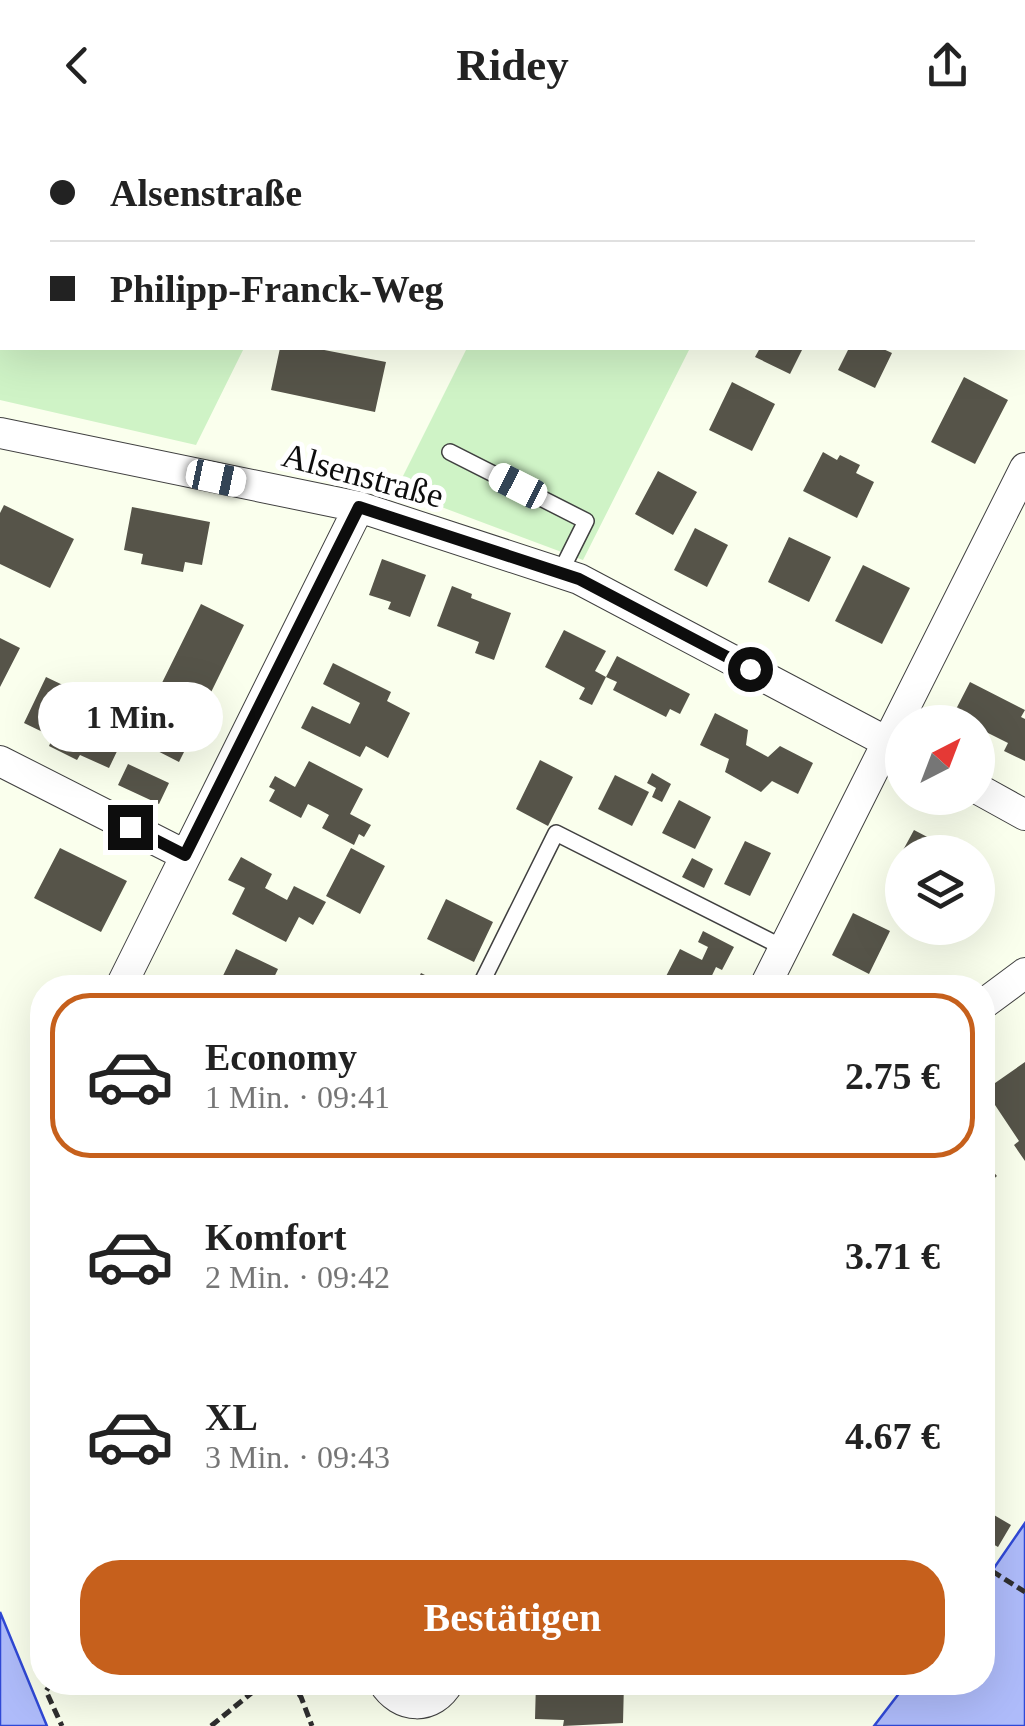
<!DOCTYPE html>
<html lang="de">
<meta charset="utf-8">
<style>
:root{--surface:#fff;--page:#f2f2f2;--text:#222;--muted:#767676;--line:#e0e0e0;--accent:#c6601c}
body{margin:0;font-family:Georgia,serif;background:var(--page);color:var(--text);height:100vh;display:flex;flex-direction:column;font-size:38px;white-space:nowrap}
*{box-sizing:border-box;margin:0}
p{font-size:32px;color:var(--muted)}
.icon{flex:none;width:55px;height:55px;fill:none;stroke:currentColor;stroke-width:2;stroke-linecap:round;stroke-linejoin:round}
.map{position:relative;flex:1;overflow:hidden}
.drawer{position:absolute;left:30px;top:845px;width:965px;height:720px;display:flex;flex-direction:column;background:var(--surface);border-radius:40px;box-shadow:0 10px 40px #0002}
.drawer>*{flex:none}
.guide{position:absolute;left:0px;top:0px;width:1025px;height:220px;box-shadow:0 10px 40px #0002;display:grid;align-content:center;height:220px;padding:0 50px;background:var(--surface)}
.needle{width:65px;rotate:42deg}
.controls{position:absolute;left:885px;top:575px;display:grid;gap:20px}
.controls a{display:grid;place-items:center;width:110px;height:110px;border-radius:50%;background:var(--surface);box-shadow:0 10px 40px #0002;font-size:50px}
.end{position:absolute;width:45px;height:45px;margin:-22px;border:12px solid #0d0d0d;background:#fff;box-shadow:0 0 0 5px #fff}
.from{border-radius:50%}
.bubble{position:absolute;height:70px;border-radius:35px;background:var(--surface);box-shadow:0 10px 40px #0002;font-size:32px;font-weight:800;line-height:70px;text-align:center}
.car{position:absolute;width:30px;height:60px;margin:-30px -15px;border-radius:12px;box-shadow:0 0 8px 2px #0007;background:linear-gradient(#fff 24%,#345 0 40%,#fff 0 76%,#345 0 86%,#fff 0)}
.guide b{display:flex;align-items:center;gap:35px;height:95px;font-size:38px}
.guide b+b{border-top:2px solid var(--line)}
.guide i{width:25px;height:25px;background:var(--text)}
ul{padding:18px 0 0;list-style:none}
li{display:flex;align-items:center;gap:30px;height:165px;margin:0 20px 15px;padding:0 30px;border:5px solid transparent;border-radius:40px}
li div{flex:1}
li b{display:block;font-size:38px}
li em{font-style:normal;font-weight:800}
li.on{border-color:var(--accent)}
li>.icon{width:90px;height:90px;stroke-width:1.5}
.button{display:flex;gap:20px;margin-top:auto;padding:20px 50px}
.button a{flex:1;height:115px;border-radius:40px;background:var(--accent);color:#fff;font-size:40px;font-weight:800;line-height:115px;text-align:center}
header{display:flex;justify-content:space-between;align-items:center;height:130px;padding:0 50px;background:var(--surface);font-size:45px;font-weight:800}
.map>svg:first-child{display:block}
.pitch{fill:#cff3c6}
.water{fill:#aebbfa;stroke:#3049d6;stroke-width:2.5}
.building{fill:#565449}
.lines{fill:none;stroke-linecap:round;stroke-linejoin:round}
.lane-casing{stroke:#404040;stroke-width:18}
.street-casing{stroke:#404040;stroke-width:32}
.path{stroke:#2f2f2f;stroke-width:5;stroke-dasharray:10 5;stroke-linecap:butt}
.lane{stroke:#fff;stroke-width:15}
.street{stroke:#fff;stroke-width:30}
.route{stroke:#0d0d0d;stroke-width:12}
.labels{text-anchor:middle;stroke-width:10;stroke-linejoin:round;paint-order:stroke}
.street-label{font-size:35px;fill:#0d0d0d;stroke:#fff}
</style>
<header><svg class="icon" aria-label="back" viewBox="0 0 24 24"><path d="M15 5l-7 7 7 7"/></svg>Ridey<svg class="icon" aria-label="share" viewBox="0 0 24 24"><path d="M12 15V3M7 8l5-5 5 5M5 13v7h14v-7"/></svg></header>
<div class="map">
<svg width="1025" height="1596" viewBox="0 0 1025 1596">
<rect width="100%" height="100%" fill="#faffed"/>
<path class="pitch" d="M0,0H350L2,2V218H244L196,315L0,270Z
M467,218H690L583,430L396,360Z"/>
<path class="water" d="M1025,1393V1596H874L907,1553L982,1552L983,1454Z
M0,1482L47,1596H0Z"/>
<path class="building" d="M280,218H314L386,232L375,282L271,260Z
M760,218H803L790,244L755,227Z
M849,218H881L892,223L875,258L838,240Z
M964,247L1008,270L975,334L931,312Z
M732,252L775,274L752,321L709,300Z
M823,322L837,330L840,325L860,335L856,343L874,352L857,388L803,361Z
M658,341L697,362L673,405L635,384Z
M4,375L74,409L50,458L0,434V383Z
M132,377L210,392L202,435L185,432L183,442L141,434L143,424L124,420Z
M695,398L728,415L707,457L674,440Z
M789,407L831,427L809,472L768,452Z
M382,429L426,445L410,487L388,479L391,472L369,465Z
M863,435L910,458L882,514L835,491Z
M452,456L472,464L471,468L511,483L494,530L475,523L479,512L437,496Z
M201,474L244,495L195,595L152,573Z
M564,500L606,521L595,541L606,547L592,575L579,569L585,558L545,537Z
M0,508L20,518L0,557Z
M617,526L690,564L680,584L670,579L666,587L613,560L617,552L606,547Z
M333,533L391,562L387,571L410,583L388,628L366,616L360,627L301,598L312,576L350,594L360,573L323,554Z
M46,547L122,583L120,587L131,592L109,638L80,625L77,630L49,616L53,607L24,593Z
M970,552L1025,580L1021,587L1025,589V631L1004,621L1008,613L978,598V592H968L953,585Z
M715,583L748,600L746,615L768,627L780,616L813,633L798,664L772,651L761,662L725,642L729,629L700,615Z
M150,593L189,612L179,632L140,612Z
M540,630L573,647L548,696L516,679Z
M309,631L363,659L350,684L371,695L364,707L359,704L354,715L322,698L329,685L318,679L308,674L301,688L269,671L275,660L269,657L275,646L295,657Z
M128,634L169,653L159,674L118,655Z
M652,643L671,654L662,672L652,667L656,658L647,653Z
M615,645L649,662L632,696L598,679Z
M679,670L711,687L695,719L662,703Z
M914,700L956,722H902V751L890,744Z
M745,711L771,723L750,766L724,754Z
M60,718L127,751L101,802L34,768Z
M351,718L385,736L360,784L326,766Z
M241,727L272,744L265,758L287,770L294,756L326,772L313,795L299,787L286,812L232,784L245,758L228,750Z
M692,728L713,739L704,758L682,747Z
M446,769L493,792L474,832L427,809Z
M853,783L890,801L869,844L832,825Z
M703,801L734,817L722,840L716,837L706,858L661,856L680,819L702,830L708,817L698,812Z
M236,819L278,839L269,858H217Z
M421,843L451,858H414Z
M1025,932V1031L1014,1015L1019,1011L985,960Z
M982,1029L997,1046L982,1059Z
M982,1378L1011,1395L998,1417L982,1408Z
M536,1552H624L623,1593L563,1596L564,1590L535,1589Z"/>
<g class="lines">
<g class="lane-casing">
<path id="lane" d="M450,322L586,391L560,443
M479,858L556,703L784,818"/>
</g>
<g class="street-casing">
<path id="street" d="M0,303L359,377L579,449L902,620
M0,631L185,725
M978,659L1025,685
M120,858L359,377
M764,858L1025,338
M982,875L1025,843
M383,1552C400,1580 433,1581 449,1552"/>
</g>
<path class="path" d="M992,1441L1025,1462
M52,1552L46,1561L62,1596
M290,1552L301,1567L312,1596
M211,1596L265,1552"/>
<use href="#lane" class="lane"/>
<use href="#street" class="street"/>
</g>
<g class="lines">
<path class="route" d="M130,697L185,725L359,377L579,449L750,539"/>
</g>
<g class="labels">
<g class="street-label">
<text transform="translate(363 345) rotate(15)" y="12">Alsenstraße</text>
</g>
</g>
</svg>
<div class="controls">
<a><svg class="needle" viewBox="-14 -14 28 28"><path d="M0-13l5 13h-10z" fill="#e53935"/><path d="M0 13l5-13h-10z" fill="#767676"/></svg></a>
<a><svg class="icon" aria-label="layers" viewBox="0 0 24 24"><path d="M12 4l9 5-9 5-9-5zM3 14l9 5 9-5"/></svg></a>
</div>
<i class="end from" style="left:750px;top:539px"></i>
<i class="end" style="left:130px;top:697px"></i>
<div class="bubble" style="left:38px;top:552px;width:185px">1 Min.</div>
<i class="car" style="left:216px;top:348px;rotate:102deg"></i>
<i class="car" style="left:518px;top:356px;rotate:297deg"></i>
<div class="guide">
<b><i class="from"></i>Alsenstraße</b>
<b><i></i>Philipp-Franck-Weg</b>
</div>
<section class="drawer">
<ul>
<li class="on"><svg class="icon" aria-label="car" viewBox="0 0 24 24"><path d="M5 17H2v-5l4-1 3-4h7l3 4 3 1v5h-3M9 17h6M6 11h13"/><circle cx="7" cy="17" r="2"/><circle cx="17" cy="17" r="2"/></svg><div><b>Economy</b><p>1 Min. · 09:41</p></div><em>2.75 €</em></li>
<li><svg class="icon" aria-label="car" viewBox="0 0 24 24"><path d="M5 17H2v-5l4-1 3-4h7l3 4 3 1v5h-3M9 17h6M6 11h13"/><circle cx="7" cy="17" r="2"/><circle cx="17" cy="17" r="2"/></svg><div><b>Komfort</b><p>2 Min. · 09:42</p></div><em>3.71 €</em></li>
<li><svg class="icon" aria-label="car" viewBox="0 0 24 24"><path d="M5 17H2v-5l4-1 3-4h7l3 4 3 1v5h-3M9 17h6M6 11h13"/><circle cx="7" cy="17" r="2"/><circle cx="17" cy="17" r="2"/></svg><div><b>XL</b><p>3 Min. · 09:43</p></div><em>4.67 €</em></li>
</ul>
<div class="button"><a>Bestätigen</a></div>
</section>
</div>
